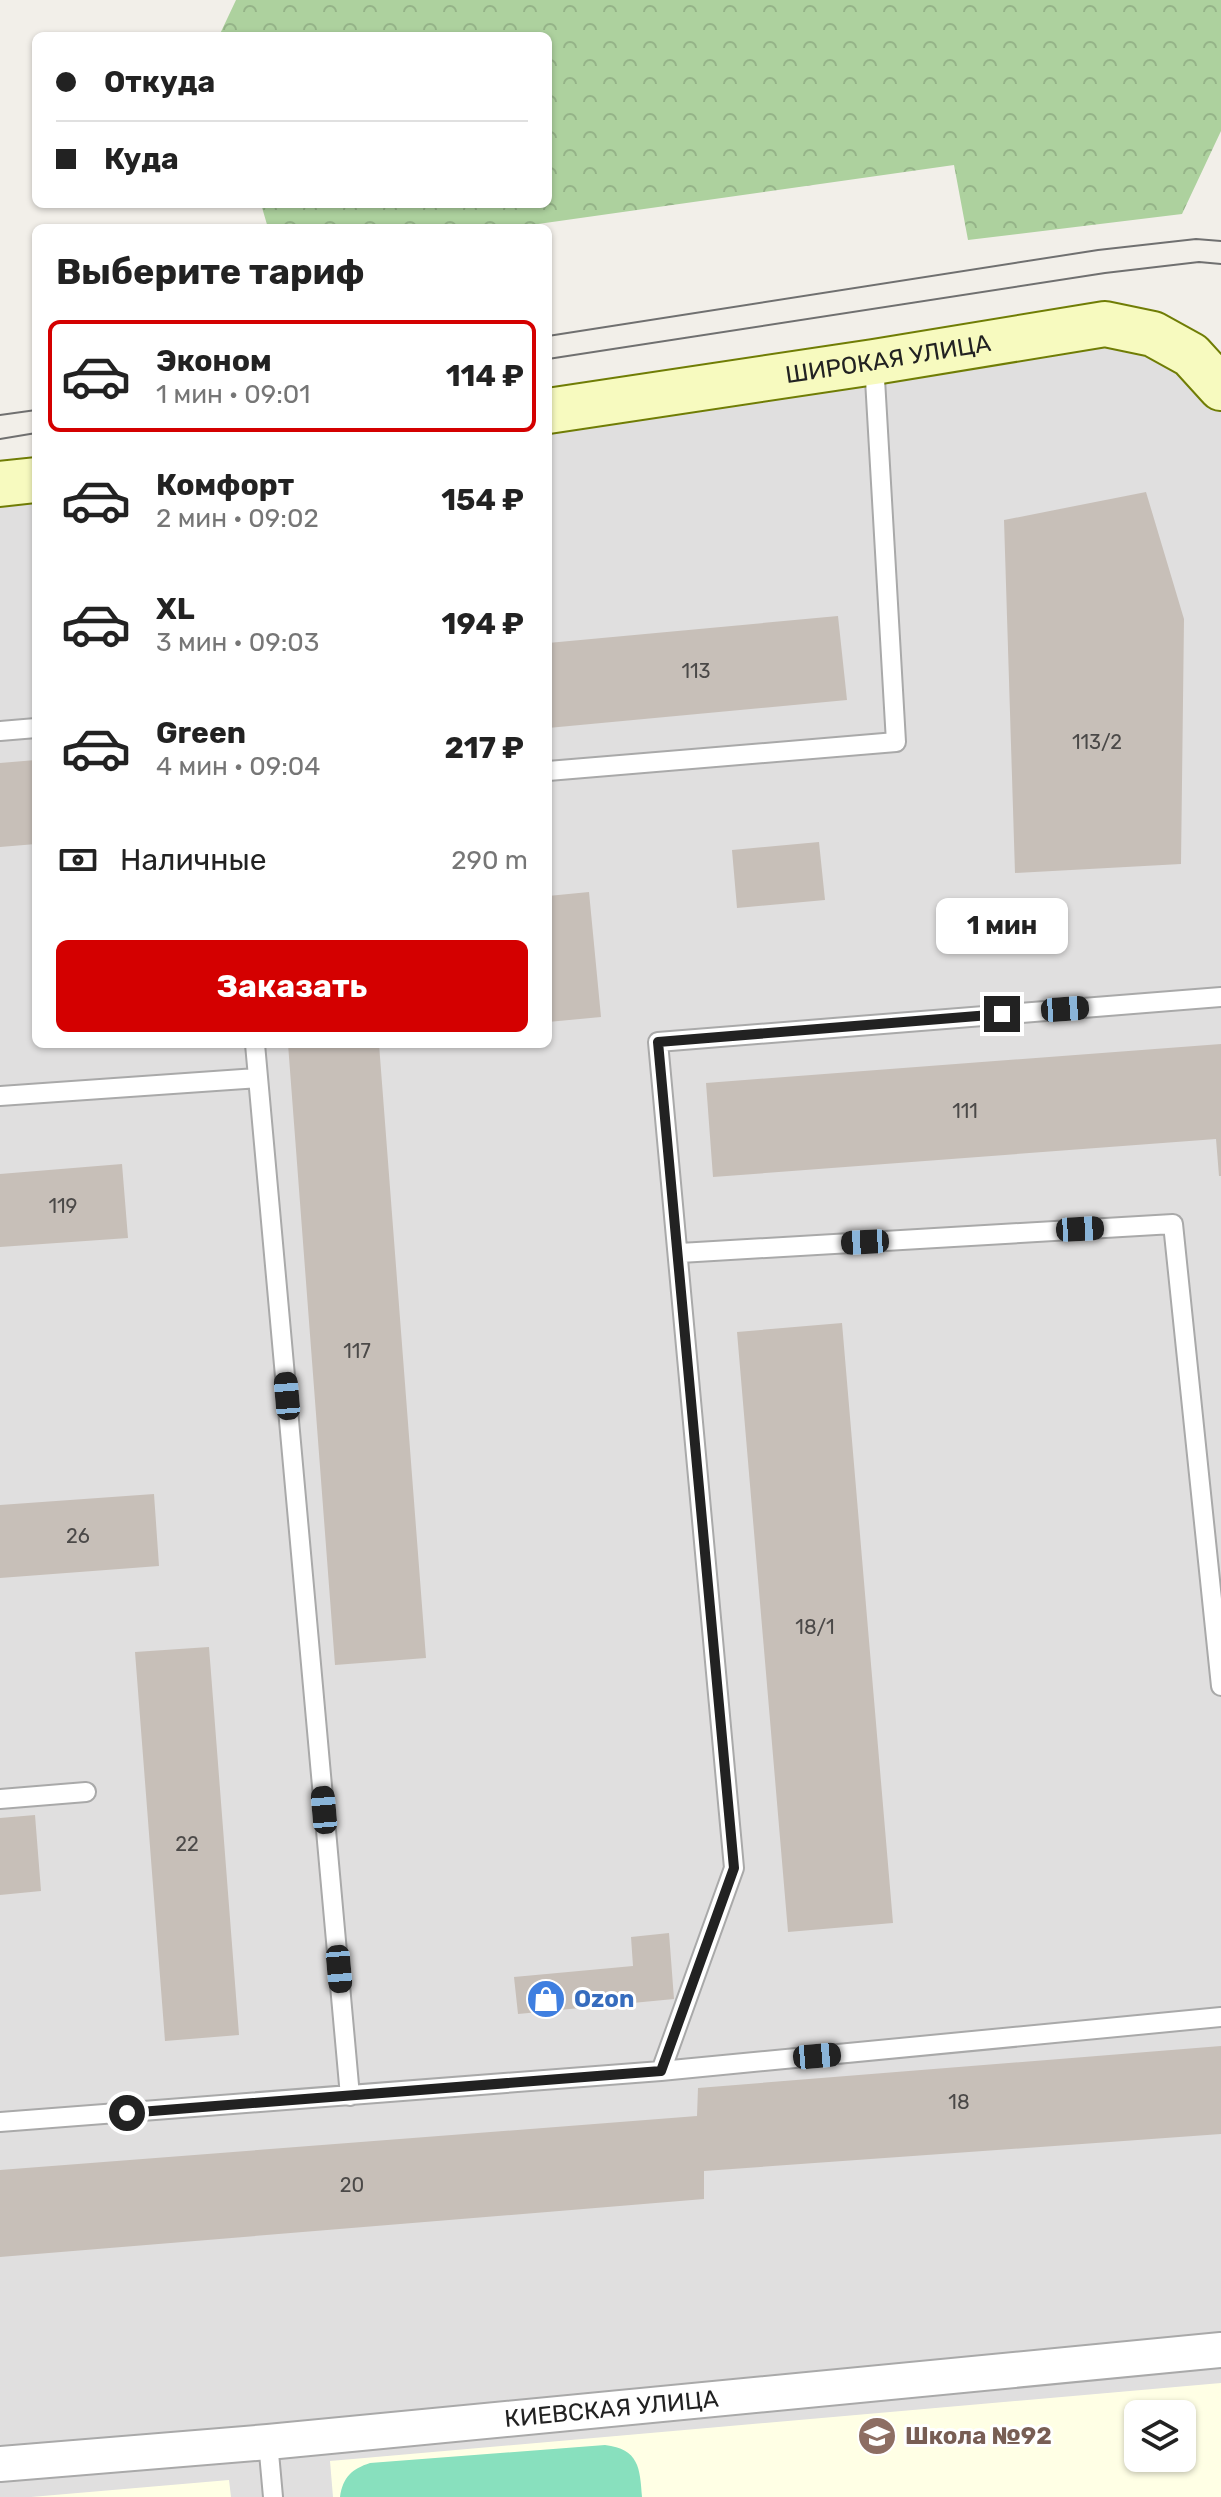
<!DOCTYPE html>
<html lang="ru">
<meta charset="utf-8">
<style>
:root{--surface:#fff;--page:#f2f2f2;--text:#222;--muted:#767676;--line:#e0e0e0;--accent:#d40000}
body{margin:0;font-family:Rubik,sans-serif;background:var(--page);color:var(--text);height:100vh;display:flex;flex-direction:column;font-size:30px;white-space:nowrap}
*{box-sizing:border-box;margin:0}
p{font-size:26px;color:var(--muted)}
.icon{flex:none;width:44px;height:44px;fill:none;stroke:currentColor;stroke-width:2;stroke-linecap:round;stroke-linejoin:round}
.map{position:relative;flex:1;overflow:hidden}
.sheet{position:absolute;left:32px;top:224px;width:520px;height:824px;display:flex;flex-direction:column;background:var(--surface);border-radius:12px;box-shadow:0 2px 6px #0004}
.sheet>*{flex:none}
.guide{position:absolute;left:32px;top:32px;width:520px;height:176px;border-radius:12px;box-shadow:0 2px 6px #0004;display:grid;align-content:center;height:176px;padding:0 24px;background:var(--surface)}
.buttons{position:absolute;left:1124px;top:2400px;display:grid;gap:16px}
.buttons a{display:grid;place-items:center;width:72px;height:72px;border-radius:12px;background:var(--surface);box-shadow:0 2px 6px #0004;font-size:40px}
.end{position:absolute;width:36px;height:36px;margin:-18px;border:10px solid #222;background:#fff;box-shadow:0 0 0 4px #fff}
.from{border-radius:50%}
.bubble{position:absolute;height:56px;border-radius:12px;background:var(--surface);box-shadow:0 2px 6px #0004;font-size:26px;font-weight:700;line-height:56px;text-align:center}
.car{position:absolute;width:24px;height:48px;margin:-24px -12px;border-radius:10px;box-shadow:0 0 6px 2px #0007;background:linear-gradient(#222 24%,#8ab4d8 0 40%,#222 0 76%,#8ab4d8 0 86%,#222 0)}
.guide b{display:flex;align-items:center;gap:28px;height:76px;font-size:30px}
.guide b+b{border-top:2px solid var(--line)}
.guide i{width:20px;height:20px;background:var(--text)}
ul{padding:0;list-style:none}
li{display:flex;align-items:center;gap:24px;height:112px;margin:0 16px 12px;padding:0 8px;border:4px solid transparent;border-radius:12px}
li div{flex:1}
li b{display:block;font-size:30px}
li em{font-style:normal;font-weight:700}
li.active{border-color:var(--accent)}
li>.icon{width:72px;height:72px;stroke-width:1.5}
h2{padding:0 24px;font-size:36px;line-height:96px}
.pay{display:flex;align-items:center;gap:20px;height:88px;padding:0 24px;font-size:30px}
.pay p{margin-inline-start:auto}
.cta{display:flex;gap:16px;margin-top:auto;padding:16px 24px}
.cta a{flex:1;height:92px;border-radius:12px;background:var(--accent);color:#fff;font-size:32px;font-weight:700;line-height:92px;text-align:center}
.map>svg:first-child{display:block}
.residential{fill:#e0dfdf;fill-rule:evenodd}
.education{fill:#ffffe5;fill-rule:evenodd}
.forest{fill:url(#forest-crowns)}
.pitch{fill:#88e0be}
.building{fill:#c7bfb8}
.lines{fill:none;stroke-linecap:round;stroke-linejoin:round}
.lane-casing{stroke:#a9a9a9;stroke-width:22}
.street-casing{stroke:#a9a9a9;stroke-width:38}
.secondary-casing{stroke:#707d05;stroke-width:48}
.lane{stroke:#fff;stroke-width:18}
.street{stroke:#fff;stroke-width:34}
.secondary{stroke:#f7fabf;stroke-width:44}
.tram{stroke:#707070;stroke-width:2}
.route{stroke:#222;stroke-width:10}
.labels{text-anchor:middle;stroke-width:6;stroke-linejoin:round;paint-order:stroke}
.number-label{font-size:20px;fill:#4b4948}
.street-label{font-size:24px;fill:#222;stroke:#fff}
.shop-label{font-size:24px;font-weight:bold;fill:#366cbe;stroke:#fff;text-anchor:start}
.education-label{font-size:24px;font-weight:bold;fill:#785e54;stroke:#fff;text-anchor:start}
</style>
<div class="map">
<svg width="1221" height="2497" viewBox="0 0 1221 2497">
<defs>
<pattern id="forest-crowns" width="20" height="18" patternUnits="userSpaceOnUse" patternTransform="scale(2)"><rect width="20" height="18" fill="#add19e"/><path d="M2 6a3 3 0 1 1 6 0M12 15a3 3 0 1 1 6 0" fill="none" stroke="#95b388"/></pattern>
</defs>
<rect width="100%" height="100%" fill="#f2efe9"/>
<path class="residential" d="M1105,324L1221,388V2497H0V484L36,480V1044H548V411ZM1138,2414H1182V2458H1138Z"/>
<path class="education" d="M1221,2383V2497H333L330,2461ZM1138,2414H1182V2458H1138Z
M229,2480L231,2497H31Z"/>
<path class="forest" d="M236,0H1221V131L1182,214L968,240L954,165L531,225L268,228L261,204H548V36H219Z"/>
<path class="pitch" d="M605,2445C639,2449 640,2468 642,2497H340C343,2477 352,2469 370,2463Z"/>
<path class="building" d="M1146,492L1184,619L1181,864L1015,873L1004,520Z
M838,616L847,700L548,728V643Z
M36,760V844L0,847V763Z
M819,842L825,900L737,908L732,850Z
M589,892L601,1017L548,1022V896Z
M288,1044H379L426,1658L335,1665Z
M1221,1044V1176H1219L1216,1139L713,1177L706,1083Z
M122,1164L128,1238L0,1247V1174Z
M842,1323L893,1923L788,1932L737,1332Z
M154,1494L159,1566L0,1578V1505Z
M209,1647L239,2035L165,2041L135,1652Z
M35,1815L41,1891L0,1895V1818Z
M669,1933L674,1999L518,2014L514,1977L633,1966L631,1937Z
M1221,2046V2134L704,2171V2199L0,2257V2170L697,2116L698,2088Z"/>
<g class="lines">
<g class="lane-casing">
<path id="lane" d="M0,731L36,728
M548,771L896,742L874,362
M255,1044L350,2096
M0,1096L258,1078
M680,1253L1173,1224L1221,1686
M0,1799L86,1792
M661,2071L734,1868L658,1042L1221,997
M0,2122L661,2071L1221,2017
M268,2442L273,2497"/>
</g>
<g class="street-casing">
<g id="street">
<path id="s1" d="M0,2464L268,2442L1221,2350"/>
</g>
</g>
<g class="secondary-casing">
<g id="secondary">
<path id="s2" d="M548,411L874,362L1105,324L1153,334L1191,355L1221,388"/>
<path d="M0,484L36,480"/>
</g>
</g>
<use href="#lane" class="lane"/>
<use href="#street" class="street"/>
<use href="#secondary" class="secondary"/>
<path class="tram" d="M548,336L1098,250L1196,239L1221,241
M548,359L1105,273L1199,262L1221,264
M0,415L36,410
M0,439L36,433"/>
</g>
<g class="lines">
<path class="route" d="M127,2113L661,2071L734,1868L658,1042L1002,1014"/>
</g>
<defs>
<g id="shop-disc" transform="scale(2)"><circle r="9.5" fill="#3f7fe0" stroke="#fff"/><path d="M-5-2.5h2.3a2.7 3.5 0 0 1 5.4 0H5L5.5 6h-11ZM-1.5-2.5h3a1.5 2.3 0 0 0-3 0Z" fill="#fff"/></g>
<g id="school-disc" transform="scale(2)"><circle r="9.5" fill="#8d6e63" stroke="#fff"/><path d="M0-5L7-2L0 1L-7-2ZM-4 1L0 2.5L4 1V4Q0 6-4 4Z" fill="#fff"/></g>
</defs>
<g fill-rule="evenodd">
<use href="#shop-disc" x="546" y="1999"/>
<use href="#school-disc" x="877" y="2436"/>
</g>
<g class="labels">
<g class="number-label">
<text x="696" y="678">113</text>
<text x="1097" y="749">113/2</text>
<text x="965" y="1118">111</text>
<text x="63" y="1213">119</text>
<text x="357" y="1358">117</text>
<text x="78" y="1543">26</text>
<text x="815" y="1634">18/1</text>
<text x="187" y="1851">22</text>
<text x="959" y="2109">18</text>
<text x="352" y="2192">20</text>
</g>
<g class="street-label">
<text dy="8" stroke="none"><textPath href="#s2" startOffset="344">ШИРОКАЯ УЛИЦА</textPath></text>
<text dy="8" stroke="none"><textPath href="#s1" startOffset="614">КИЕВСКАЯ УЛИЦА</textPath></text>
</g>
<g class="shop-label">
<text x="574" y="2007">Ozon</text>
</g>
<g class="education-label">
<text x="905" y="2444">Школа №92</text>
</g>
</g>
</svg>
<div class="buttons">
<a><svg class="icon" aria-label="layers" viewBox="0 0 24 24"><path d="M12 4l9 5-9 5-9-5zM3 14l9 5 9-5"/></svg></a>
</div>
<i class="end from" style="left:127px;top:2113px"></i>
<i class="end" style="left:1002px;top:1014px"></i>
<div class="bubble" style="left:936px;top:898px;width:132px">1 мин</div>
<i class="car" style="left:1065px;top:1009px;rotate:86deg"></i>
<i class="car" style="left:1080px;top:1229px;rotate:87deg"></i>
<i class="car" style="left:865px;top:1242px;rotate:267deg"></i>
<i class="car" style="left:287px;top:1396px;rotate:355deg"></i>
<i class="car" style="left:324px;top:1810px;rotate:355deg"></i>
<i class="car" style="left:339px;top:1969px;rotate:175deg"></i>
<i class="car" style="left:817px;top:2056px;rotate:85deg"></i>
<div class="guide">
<b><i class="from"></i>Откуда</b>
<b><i></i>Куда</b>
</div>
<section class="sheet">
<h2>Выберите тариф</h2>
<ul>
<li class="active"><svg class="icon" aria-label="car" viewBox="0 0 24 24"><path d="M5 17H2v-5l4-1 3-4h7l3 4 3 1v5h-3M9 17h6M6 11h13"/><circle cx="7" cy="17" r="2"/><circle cx="17" cy="17" r="2"/></svg><div><b>Эконом</b><p>1 мин · 09:01</p></div><em>114 ₽</em></li>
<li><svg class="icon" aria-label="car" viewBox="0 0 24 24"><path d="M5 17H2v-5l4-1 3-4h7l3 4 3 1v5h-3M9 17h6M6 11h13"/><circle cx="7" cy="17" r="2"/><circle cx="17" cy="17" r="2"/></svg><div><b>Комфорт</b><p>2 мин · 09:02</p></div><em>154 ₽</em></li>
<li><svg class="icon" aria-label="car" viewBox="0 0 24 24"><path d="M5 17H2v-5l4-1 3-4h7l3 4 3 1v5h-3M9 17h6M6 11h13"/><circle cx="7" cy="17" r="2"/><circle cx="17" cy="17" r="2"/></svg><div><b>XL</b><p>3 мин · 09:03</p></div><em>194 ₽</em></li>
<li><svg class="icon" aria-label="car" viewBox="0 0 24 24"><path d="M5 17H2v-5l4-1 3-4h7l3 4 3 1v5h-3M9 17h6M6 11h13"/><circle cx="7" cy="17" r="2"/><circle cx="17" cy="17" r="2"/></svg><div><b>Green</b><p>4 мин · 09:04</p></div><em>217 ₽</em></li>
</ul>
<div class="pay"><svg class="icon" aria-label="cash" viewBox="0 0 24 24"><path d="M3 7h18v10H3z"/><circle cx="12" cy="12" r="2"/></svg>Наличные<p>290 m</p></div>
<div class="cta"><a>Заказать</a></div>
</section>
</div>
